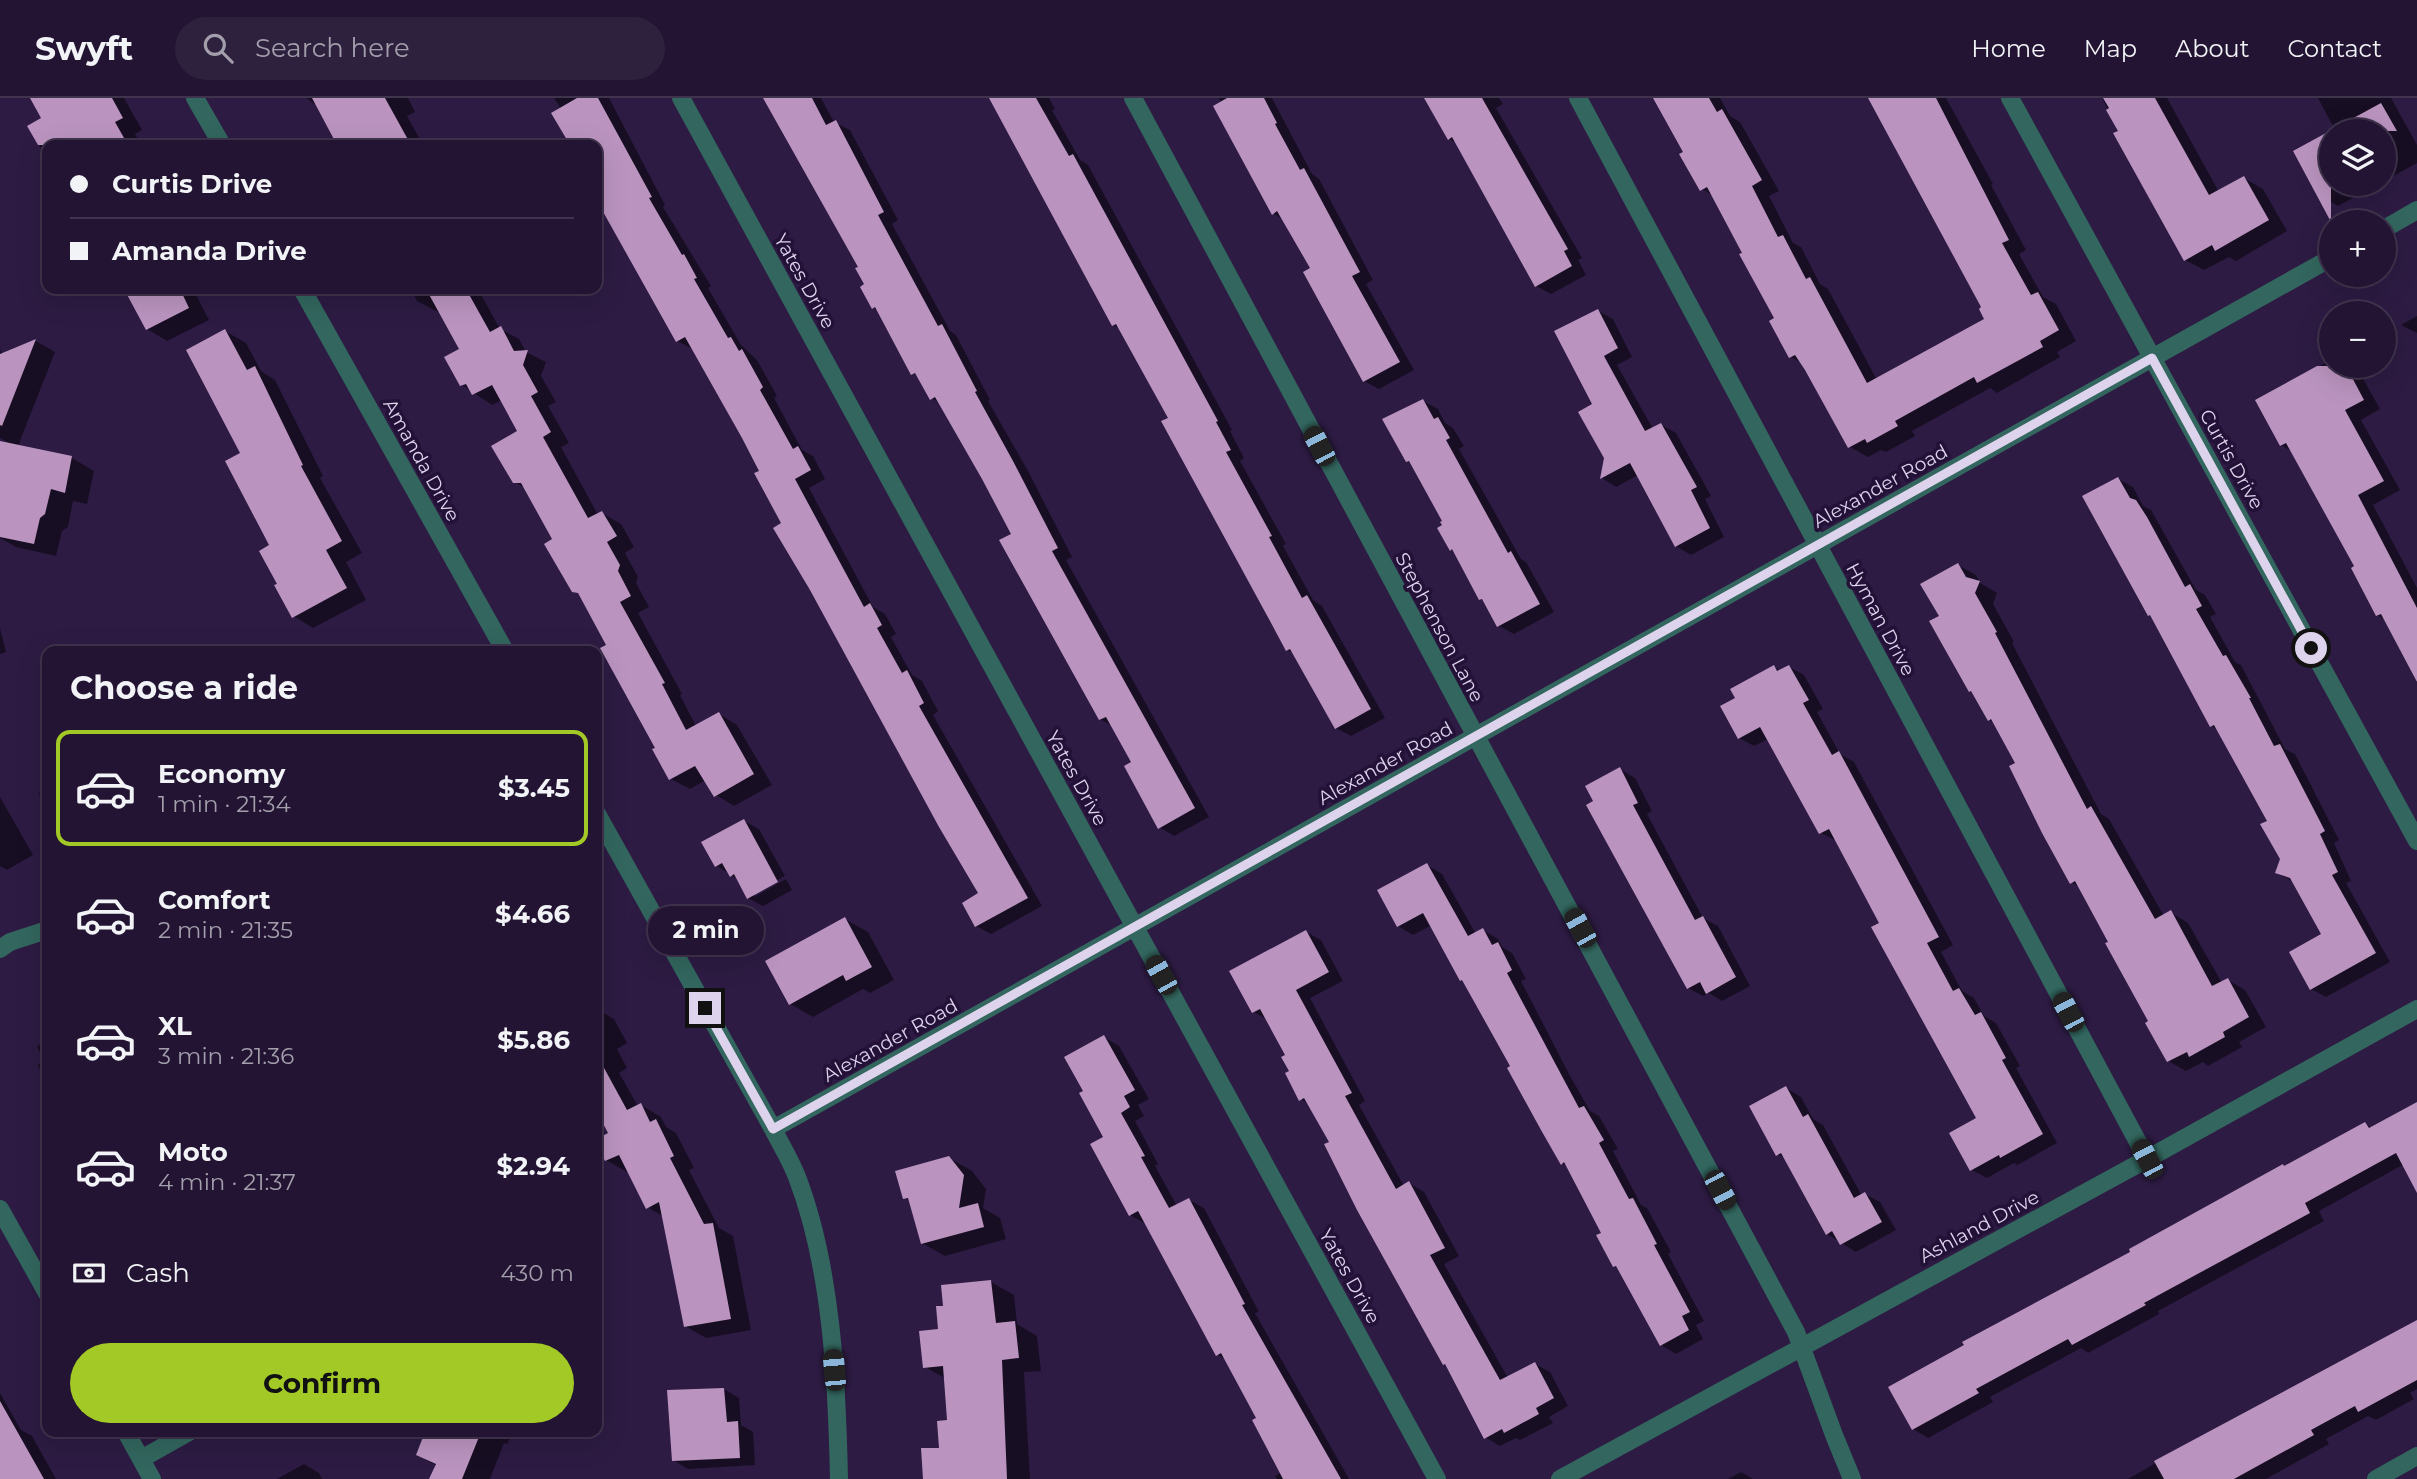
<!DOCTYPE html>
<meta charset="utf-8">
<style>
:root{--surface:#221432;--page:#2e213e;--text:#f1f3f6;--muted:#a29eac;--line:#3f334d;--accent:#a3c926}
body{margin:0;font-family:Montserrat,sans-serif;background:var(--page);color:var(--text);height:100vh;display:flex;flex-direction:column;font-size:26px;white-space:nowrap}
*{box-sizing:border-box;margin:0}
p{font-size:23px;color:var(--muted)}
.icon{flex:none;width:38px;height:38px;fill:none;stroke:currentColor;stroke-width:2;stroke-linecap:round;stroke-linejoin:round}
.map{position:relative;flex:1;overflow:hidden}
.panel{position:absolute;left:42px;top:548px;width:560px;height:791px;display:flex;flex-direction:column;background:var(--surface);border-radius:14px;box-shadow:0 7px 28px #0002,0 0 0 2px var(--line)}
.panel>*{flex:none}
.hud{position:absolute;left:42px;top:42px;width:560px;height:154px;border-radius:14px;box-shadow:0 7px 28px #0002,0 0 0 2px var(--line);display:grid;align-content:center;height:154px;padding:0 28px;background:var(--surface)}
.fabs{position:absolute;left:2319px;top:21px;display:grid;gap:14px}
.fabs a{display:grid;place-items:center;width:77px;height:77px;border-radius:50%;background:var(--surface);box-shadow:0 7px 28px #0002,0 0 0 2px var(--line);font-size:35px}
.end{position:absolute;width:32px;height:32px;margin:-16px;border:9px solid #ddd3ed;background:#111;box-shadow:0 0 0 4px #111}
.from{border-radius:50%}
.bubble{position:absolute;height:49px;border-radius:24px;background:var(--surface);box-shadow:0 7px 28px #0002,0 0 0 2px var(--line);font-size:23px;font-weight:700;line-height:49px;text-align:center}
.car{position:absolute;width:21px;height:42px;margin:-21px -10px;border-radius:9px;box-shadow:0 0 5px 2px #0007;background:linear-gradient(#222 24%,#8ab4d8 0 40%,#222 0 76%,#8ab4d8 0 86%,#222 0)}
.hud b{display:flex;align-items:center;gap:24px;height:66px;font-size:26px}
.hud b+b{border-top:2px solid var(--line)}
.hud i{width:18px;height:18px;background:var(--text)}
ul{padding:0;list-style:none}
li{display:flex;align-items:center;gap:21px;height:116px;margin:0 14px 10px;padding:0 14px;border:4px solid transparent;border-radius:14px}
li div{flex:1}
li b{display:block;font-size:26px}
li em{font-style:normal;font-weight:700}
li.selected{border-color:var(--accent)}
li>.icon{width:63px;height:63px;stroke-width:1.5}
h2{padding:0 28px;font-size:32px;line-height:84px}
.pay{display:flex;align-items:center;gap:18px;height:77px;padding:0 28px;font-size:26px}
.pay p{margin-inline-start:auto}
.button{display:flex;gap:14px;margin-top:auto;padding:14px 28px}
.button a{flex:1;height:80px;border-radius:42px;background:var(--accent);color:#111;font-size:28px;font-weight:700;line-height:80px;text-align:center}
header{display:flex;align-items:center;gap:42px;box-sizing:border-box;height:98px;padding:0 35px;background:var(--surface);border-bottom:2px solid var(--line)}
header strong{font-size:33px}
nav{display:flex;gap:38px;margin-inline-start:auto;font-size:24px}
.search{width:490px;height:63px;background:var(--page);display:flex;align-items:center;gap:18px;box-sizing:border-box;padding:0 24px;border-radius:38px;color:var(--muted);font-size:26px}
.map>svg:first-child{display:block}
.shadow{fill:#0007}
.building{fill:#ba94bf}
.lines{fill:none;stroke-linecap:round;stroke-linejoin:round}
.minor{stroke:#32665e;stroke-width:18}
.route{stroke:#ddd3ed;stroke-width:9}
.labels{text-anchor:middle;stroke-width:7;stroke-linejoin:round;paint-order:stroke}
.street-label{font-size:19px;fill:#ddd3ed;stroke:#241138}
</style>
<header>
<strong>Swyft</strong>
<div class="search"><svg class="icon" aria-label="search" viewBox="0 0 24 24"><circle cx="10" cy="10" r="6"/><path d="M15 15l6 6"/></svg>Search here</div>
<nav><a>Home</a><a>Map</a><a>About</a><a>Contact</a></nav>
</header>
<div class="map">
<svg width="2417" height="1381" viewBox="0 0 2417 1381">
<rect width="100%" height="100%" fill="#2d1b43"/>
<path class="shadow" d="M32,0H124L142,32L135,36L141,47H47V61L29,29L44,21Z
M306,0H408L415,14L407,18L423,47H339L319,9Z
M554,0H609L665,107L663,109L711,188L708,190L741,247L757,262L777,298L774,300L802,352L813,358L825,381L809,390L873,509L885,516L896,536L891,539L912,577L922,583L938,613L933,617L1042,808L991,836L976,828L980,796L783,426L761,373L693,251L677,243L597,100L600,97L597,92V47H572L554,15L561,11Z
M767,0H821L834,24L850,32L898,122L892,126L950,233L956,237L990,302L988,303L1028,373L1072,459L1066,462L1209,719L1174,738L1159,729L1133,665L1114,629L1100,621L1014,437L941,306L931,300L920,279L913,275L880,213L873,210L860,169L830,113L825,110Z
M991,0H1049L1055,11L1052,12L1080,62L1088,67L1232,332L1230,333L1244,360L1240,363L1286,446L1283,448L1313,502L1322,508L1385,620L1351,638L1336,630L1295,556L1287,552L1170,321L1122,232L1113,227Z
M1219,0H1272L1312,76L1319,81L1373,182L1366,186L1414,272L1379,291L1364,283L1312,171L1284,122L1273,115Z
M1426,0H1499L1503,6L1496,10L1582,160L1578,162L1586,177L1551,196L1536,188L1457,45L1449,41Z
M1655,0H1720L1730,18L1740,24L1779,93L1769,98L1793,145L1801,149L1820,186L1828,191L1877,282L1987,222L1983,210L1870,0H1946L1993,86L1991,87L2026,152L2019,156L2043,199L2056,206L2076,243L2057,254L2060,259L1997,295L1990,290L1912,333L1915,338L1886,354L1881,352L1868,359L1850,349L1803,266L1791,259L1777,221L1744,155L1714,98L1702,91L1685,55Z
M2102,0H2167L2219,94L2244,80L2263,91L2287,133L2236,163L2229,159L2204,172L2185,162Z
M2318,0H2391L2417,47V65L2384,83V33H2332L2335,32Z
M2331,34V86H2379L2338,108L2318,96Z
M126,191H193L209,222L167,243L147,231Z
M411,191H478L500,231L519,241L526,254L546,264L541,278L556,304L548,308L569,345L561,349L598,417L602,415L621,426L634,449L625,455L638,479L636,485L649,509L638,515L682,596L680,597L696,628L719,616L737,627L772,687L734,708L716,697L706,682L690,691L671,681L555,442L526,391L515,384L520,334L502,302L492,307L462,287V251L442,216L417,203Z
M1598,213L1613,221L1632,259L1617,267L1653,331L1661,327L1676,335L1711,398L1705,401L1724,439L1691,457L1676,448L1638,377L1616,389L1602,380L1605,360L1595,307Z
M2417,218V235L2401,227Z
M225,233L246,245L261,273L275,282L323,378L320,380L362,455L346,464L366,502L313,530L293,518L280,487L271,448L243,356Z
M36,243L55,254L18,348L72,360L94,373L87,406L73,403L68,429L62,433L56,458L16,449L0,440V358L11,346L0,340V251L3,257Z
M2331,262V268H2356L2380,311L2361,322L2400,392L2373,407L2417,490V585L2412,575L2414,574L2387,523L2377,517L2356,469L2293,354L2281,347L2257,303Z
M1423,303L1438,311L1445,325L1453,330L1464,348L1459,351L1521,461L1526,464L1554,514L1514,536L1499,528L1486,504L1480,501L1455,454L1451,451L1444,423L1413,366L1407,363Z
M2118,381L2133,389L2143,408L2151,412L2196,492L2205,497L2216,516L2210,519L2235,564L2241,567L2285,651L2295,656L2339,742L2334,745L2351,783L2346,785L2390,864L2326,899L2311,891L2323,836L2292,783L2277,775L2281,761L2269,723L2219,632L2211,628Z
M1958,467L1976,477L1980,485L1997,495L1993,506L2014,544L2012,545L2101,716L2109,721L2164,818L2170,814L2188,825L2222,885L2228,882L2245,892L2266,929L2239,944L2242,949L2208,968L2203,964L2186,973L2168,963L2110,844L2080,789L2071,784L2017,665L1995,625L1989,622L1974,595L1971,593L1941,519Z
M0,530L6,554L0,556Z
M1774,569L1781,573L1789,569L1804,577L1823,611L1817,614L1840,656L1854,664L1953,847L1941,854L1962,893L1974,900L1984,918L1996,925L2020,968L2016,970L2057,1045L2017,1067L2014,1065L1987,1080L1972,1072L1978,1021L1881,825L1837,743L1821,735L1768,641L1754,648L1739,640L1737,601Z
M1620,671L1635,680L1652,713L1647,716L1703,820L1718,828L1750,888L1722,903L1709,895L1703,898L1688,890L1596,704Z
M47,693V731L39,695Z
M0,699L33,757L7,772L0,768Z
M744,723L759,731L785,778L754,795V799L786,781L792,792L763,808L748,800L739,782L717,768Z
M1427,767L1442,776L1476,836L1483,832L1498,841L1502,849L1512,855L1526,881L1521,883L1569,976L1590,1013L1599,1018L1618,1051L1613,1053L1641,1107L1647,1110L1671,1154L1668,1156L1704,1223L1696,1227L1703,1241L1676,1256L1661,1247L1620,1171L1614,1168L1603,1135L1569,1069L1562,1065L1512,968L1432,827L1413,837L1398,828Z
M845,821L868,834L894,882L870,895L863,891L813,919L790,906Z
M1306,834L1321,842L1343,883L1310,900L1365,1003L1359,1007L1404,1088L1409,1085L1424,1094L1459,1158L1444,1166L1508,1280L1535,1266L1550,1274L1568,1308L1549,1319L1553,1325L1520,1342L1516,1340L1500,1348L1485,1339L1447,1268L1444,1266L1331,1044L1310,1007L1301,1001L1287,958L1268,922L1254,914Z
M597,911L614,921L627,945L617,951L627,970L619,975L638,1008L641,1007L661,1019L666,1029L676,1035L694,1070L689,1072L719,1130L733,1138L751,1232L706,1240L685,1228L664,1119L647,1109L629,1073L627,1074L606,1062L597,1043L610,1036L597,1010Z
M1104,939L1119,948L1149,1001L1138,1007L1144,1018L1135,1023L1158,1066L1155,1068L1177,1108L1189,1102L1204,1110L1259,1214L1255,1215L1349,1381H1277L1275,1378L1282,1374L1258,1320L1227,1262L1218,1257L1146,1126L1130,1117L1106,1039L1085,994Z
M47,943V987L38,967L44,964L37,948Z
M1786,990L1801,999L1813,1021L1823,1027L1862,1098L1865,1096L1880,1104L1896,1132L1856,1154L1827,1136L1787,1061L1777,1056Z
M2417,1006V1067L2408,1064L2319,1113L2324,1123L2158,1213L2159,1216L2088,1255L2081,1250L1990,1299L1993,1304L1928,1340L1913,1331L2365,1026L2372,1030Z
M949,1060L972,1073L986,1091L983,1110L1000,1120L1006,1141L945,1158L922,1145L910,1103L905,1100Z
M991,1184L1014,1197L1017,1226L1037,1238L1041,1273L1024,1274L1030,1381H925L941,1351L949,1324L946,1281L925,1269L940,1233L945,1209Z
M2417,1223V1291L2410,1295L2414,1301L2376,1322L2368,1318L2326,1341L2329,1346L2266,1381H2128L2225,1325Z
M724,1291L739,1300L741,1327L753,1334L755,1367L688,1371L673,1362Z
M0,1295L21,1332L32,1338L56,1381H0Z
M427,1334H513L507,1346L504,1345L490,1381H431L437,1368L418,1357Z
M304,1366L319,1375L322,1381H277Z
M1741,1374L1753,1381H1728Z"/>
<path class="building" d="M30,0H112L123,20L115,24L128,47H38L27,28L41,20Z
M312,0H385L411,47H337Z
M577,0H598L652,99L649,100L682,157L684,156L697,180L694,181L728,240L731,239L739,253L742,251L763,289L760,292L793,351L798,348L811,372L795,381L864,509L870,505L882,527L877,530L902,575L907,572L924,605L919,608L1028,800L975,829L962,805L978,795L939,729L810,492L773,430L781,425L754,375L759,373L742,340L685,239L676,244L597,103V47H570L551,15Z
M763,0H812L826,27L836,22L884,114L878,117L938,228L942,226L977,293L975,294L1013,363L1058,450L1052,453L1195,710L1158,731L1124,668L1131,664L1106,619L1099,622L999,442L1011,436L982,381L935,299L930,302L915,275L911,277L875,209L872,211L860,189L864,186L855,170L858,169Z
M989,0H1036L1069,58L1073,56L1218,323L1216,324L1231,352L1226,354L1272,438L1269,439L1302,500L1307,497L1371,611L1335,631L1290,551L1286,553L1270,523L1161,323L1168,320L1116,226L1112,228Z
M1227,0H1264L1277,25L1275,26L1300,72L1304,70L1360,174L1352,178L1400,264L1363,284L1303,174L1310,170L1277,113L1272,117L1213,8Z
M1424,0H1482L1568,151L1564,153L1572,168L1535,189L1452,39L1448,42Z
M1653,0H1709L1717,14L1722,11L1762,82L1752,88L1778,139L1783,137L1806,181L1810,179L1867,285L1984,221L1979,211L1981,209L1868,0H1936L2009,142L2002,145L2031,197L2038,194L2059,232L2040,243L2043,249L1977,285L1974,279L1895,323L1898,328L1867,345L1865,341L1848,350L1805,272L1795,257L1789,260L1769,223L1774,220L1739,156L1742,155L1707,89L1700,93L1679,56L1683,54Z
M2103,0H2155L2209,97L2244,78L2269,122L2215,153L2212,147L2184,163L2113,35L2118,33L2106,12L2109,10Z
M2381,5L2397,33H2331V124L2293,53Z
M124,191H180L189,210L146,232Z
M426,191H466L490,234L501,228L514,253L528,252L523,267L538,294L531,298L551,334L543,339L588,420L602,413L617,438L607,444L620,467L618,473L631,498L620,504L665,585L662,586L686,632L719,614L754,676L714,699L695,668L669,682L652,651L655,650L600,550L606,547L578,495L572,494L544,446L552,441L521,385H513L491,348L517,333L492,287L472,297L466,286L460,288L444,259L459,251Z
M1598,211L1618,250L1604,258L1645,333L1661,325L1697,389L1691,392L1710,430L1675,449L1630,365L1600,381L1604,360L1578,314L1592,306L1554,233Z
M225,231L247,272L255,268L303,367L301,368L342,443L326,452L347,490L292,520L274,487L277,486L259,453L269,447L225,363L240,355L186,252Z
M36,241L2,328L0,327V256Z
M2317,268H2346L2364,302L2345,312L2384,383L2358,397L2417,510V584L2381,516L2376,518L2351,470L2354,468L2286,345L2280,348L2255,302Z
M1423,301L1434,321L1438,319L1450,340L1446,342L1508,455L1511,453L1540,506L1497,529L1482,501L1479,502L1452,451L1450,453L1437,430L1442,427L1440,424L1442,423L1409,363L1406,364L1382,321Z
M0,343L72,358L65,395L51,391L45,416L40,420L34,446L0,439Z
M2118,379L2130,400L2136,402L2147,419L2185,489L2190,486L2202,508L2196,511L2223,558L2226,557L2251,600H2249L2274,648L2280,646L2325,733L2320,736L2338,774L2332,777L2376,855L2310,892L2289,854L2321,836L2290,780L2275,775L2280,761L2260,726L2267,723L2214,627L2210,629L2150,517L2148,518L2082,398Z
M1958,465L1966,479L1980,483L1975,495L1997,534L1995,535L2087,711L2091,708L2155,821L2171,812L2212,888L2228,880L2249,919L2223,934L2225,939L2189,959L2187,954L2167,964L2145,925L2148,923L2105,845L2108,844L2075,783L2070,786L2042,735L2009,668L2015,665L1991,621L1988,623L1971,593L1969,594L1929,523L1939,518L1920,486Z
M1774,567L1777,573L1789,567L1809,602L1803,605L1832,657L1839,653L1939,839L1927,845L1953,893L1959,890L1975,917L1981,914L2006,960L2002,962L2043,1036L2000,1060L1999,1057L1970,1073L1949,1035L1976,1020L1871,829L1879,825L1829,731L1819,736L1760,629L1738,641L1720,608L1735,600L1730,591Z
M1620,669L1638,705L1633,707L1695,822L1703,818L1736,879L1706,896L1700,884L1687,891L1586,707L1593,703L1585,688Z
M744,721L778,784L747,801L734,776L730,779L722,765L715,769L701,744Z
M1427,765L1468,838L1483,830L1492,847L1498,844L1512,872L1507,875L1579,1010L1584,1008L1604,1042L1599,1045L1629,1101L1633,1100L1657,1146L1654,1147L1690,1214L1682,1218L1689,1232L1660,1248L1616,1168L1613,1169L1596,1137L1601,1135L1564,1064L1561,1067L1541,1032L1507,970L1510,968L1462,882L1460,883L1423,815L1397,829L1377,792Z
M845,819L872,869L846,883L843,877L789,907L765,863Z
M1306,832L1329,874L1296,892L1352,995L1345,998L1396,1091L1409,1083L1445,1150L1430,1157L1500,1282L1535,1264L1554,1300L1536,1310L1539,1316L1504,1335L1502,1331L1484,1341L1445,1266L1443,1267L1357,1112L1324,1046L1329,1044L1304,1000L1299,1003L1285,975L1289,973L1281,959L1285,957L1260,911L1252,915L1229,873Z
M1104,937L1135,992L1124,998L1130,1009L1121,1015L1145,1058L1141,1059L1169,1110L1189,1100L1245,1206L1242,1207L1341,1381H1283L1252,1322L1256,1320L1221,1255L1216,1258L1138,1113L1129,1118L1090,1046L1103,1039L1079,995L1083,993L1064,959Z
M597,957L627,1012L641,1005L650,1024L656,1021L674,1058L670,1060L704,1126L713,1125L731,1221L684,1229L659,1104L646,1111L619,1057L605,1063L597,1047V1041L608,1035L597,1014Z
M1786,988L1803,1019L1808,1016L1854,1100L1865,1094L1882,1124L1840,1147L1832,1133L1826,1137L1781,1055L1776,1058L1749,1008Z
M2417,1004V1095L2396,1055L2305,1105L2310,1115L2144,1205L2146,1207L2072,1247L2068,1241L1976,1291L1979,1295L1912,1332L1888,1289L1964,1247L1962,1244L2130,1154L2129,1151L2283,1066L2284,1068L2365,1024L2369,1030Z
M949,1058L964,1077L959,1110L978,1105L984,1129L921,1146L908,1100L903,1101L895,1073Z
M991,1182L996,1225L1015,1223L1019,1260L1002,1262L1007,1381H923L921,1350H939L937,1323L947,1322L943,1268L923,1270L919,1233L938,1231L936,1208H943L941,1187Z
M2417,1222V1282L2358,1314L2355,1308L2311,1332L2314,1337L2234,1381H2164L2154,1363Z
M724,1290L727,1324L738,1323L740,1360L672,1363L667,1292Z
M0,1303L44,1381H0Z
M425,1334H481L462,1381H429L436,1366L416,1357Z"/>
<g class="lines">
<path class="minor" d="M195,0L222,47
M681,0L1437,1381
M1133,0L1796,1234L1834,1337L1852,1381
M1578,0L2147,1061
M2010,0L2417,743
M2384,131L2417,112
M302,191L505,553
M597,716L773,1031C781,1047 791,1063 797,1079C832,1170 837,1285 839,1381
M0,851L10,844L47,832
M773,1031L2331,160
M0,1111L47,1195
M126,1334L152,1381
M141,1361L189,1334
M1560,1381L2147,1061L2417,911
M2376,1381L2417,1358"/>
</g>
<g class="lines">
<path class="route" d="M705,910L773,1031L2152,260L2311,550"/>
</g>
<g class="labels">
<g class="street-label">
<text transform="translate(805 183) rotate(61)" y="7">Yates Drive</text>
<text transform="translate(2232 361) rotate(61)" y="7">Curtis Drive</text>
<text transform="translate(422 362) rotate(61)" y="7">Amanda Drive</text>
<text transform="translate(1880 388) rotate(-29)" y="7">Alexander Road</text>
<text transform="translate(1881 521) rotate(62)" y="7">Hyman Drive</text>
<text transform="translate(1440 529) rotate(62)" y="7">Stephenson Lane</text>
<text transform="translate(1385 665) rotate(-29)" y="7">Alexander Road</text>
<text transform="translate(1077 680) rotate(61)" y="7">Yates Drive</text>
<text transform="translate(890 942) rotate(-29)" y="7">Alexander Road</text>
<text transform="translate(1979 1128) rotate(-28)" y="7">Ashland Drive</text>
<text transform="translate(1350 1178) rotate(61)" y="7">Yates Drive</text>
</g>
</g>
</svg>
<div class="fabs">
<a><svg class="icon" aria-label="layers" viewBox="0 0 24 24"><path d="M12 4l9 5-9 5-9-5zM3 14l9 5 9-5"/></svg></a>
<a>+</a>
<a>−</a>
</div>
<i class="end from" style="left:2311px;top:550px"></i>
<i class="end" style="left:705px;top:910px"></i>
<div class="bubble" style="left:648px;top:808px;width:116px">2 min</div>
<i class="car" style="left:1319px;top:348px;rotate:332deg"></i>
<i class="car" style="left:1580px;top:830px;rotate:331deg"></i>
<i class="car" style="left:1161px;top:877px;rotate:331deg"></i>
<i class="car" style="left:2068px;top:914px;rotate:332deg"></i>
<i class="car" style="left:2147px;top:1061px;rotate:332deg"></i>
<i class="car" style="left:1720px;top:1092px;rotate:152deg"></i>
<i class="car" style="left:834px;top:1272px;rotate:355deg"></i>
<div class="hud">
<b><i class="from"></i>Curtis Drive</b>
<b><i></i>Amanda Drive</b>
</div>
<section class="panel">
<h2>Choose a ride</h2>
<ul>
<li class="selected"><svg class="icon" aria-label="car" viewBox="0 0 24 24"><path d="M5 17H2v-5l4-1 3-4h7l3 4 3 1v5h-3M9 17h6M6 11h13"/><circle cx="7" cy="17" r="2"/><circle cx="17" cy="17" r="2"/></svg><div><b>Economy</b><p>1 min · 21:34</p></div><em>$3.45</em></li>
<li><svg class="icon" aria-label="car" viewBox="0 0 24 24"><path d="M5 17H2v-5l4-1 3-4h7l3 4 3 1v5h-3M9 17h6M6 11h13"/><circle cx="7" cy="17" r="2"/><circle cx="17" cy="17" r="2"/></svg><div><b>Comfort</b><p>2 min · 21:35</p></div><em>$4.66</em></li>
<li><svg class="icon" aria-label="car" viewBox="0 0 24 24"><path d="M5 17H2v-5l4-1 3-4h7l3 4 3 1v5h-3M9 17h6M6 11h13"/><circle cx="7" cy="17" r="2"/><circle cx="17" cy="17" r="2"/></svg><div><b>XL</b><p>3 min · 21:36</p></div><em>$5.86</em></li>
<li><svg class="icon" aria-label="car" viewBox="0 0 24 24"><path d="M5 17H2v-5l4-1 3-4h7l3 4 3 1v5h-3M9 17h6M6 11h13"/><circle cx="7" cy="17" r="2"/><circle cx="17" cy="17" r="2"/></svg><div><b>Moto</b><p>4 min · 21:37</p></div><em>$2.94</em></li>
</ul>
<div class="pay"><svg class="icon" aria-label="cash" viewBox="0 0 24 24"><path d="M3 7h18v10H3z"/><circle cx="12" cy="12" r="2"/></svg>Cash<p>430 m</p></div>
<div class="button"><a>Confirm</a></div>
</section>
</div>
